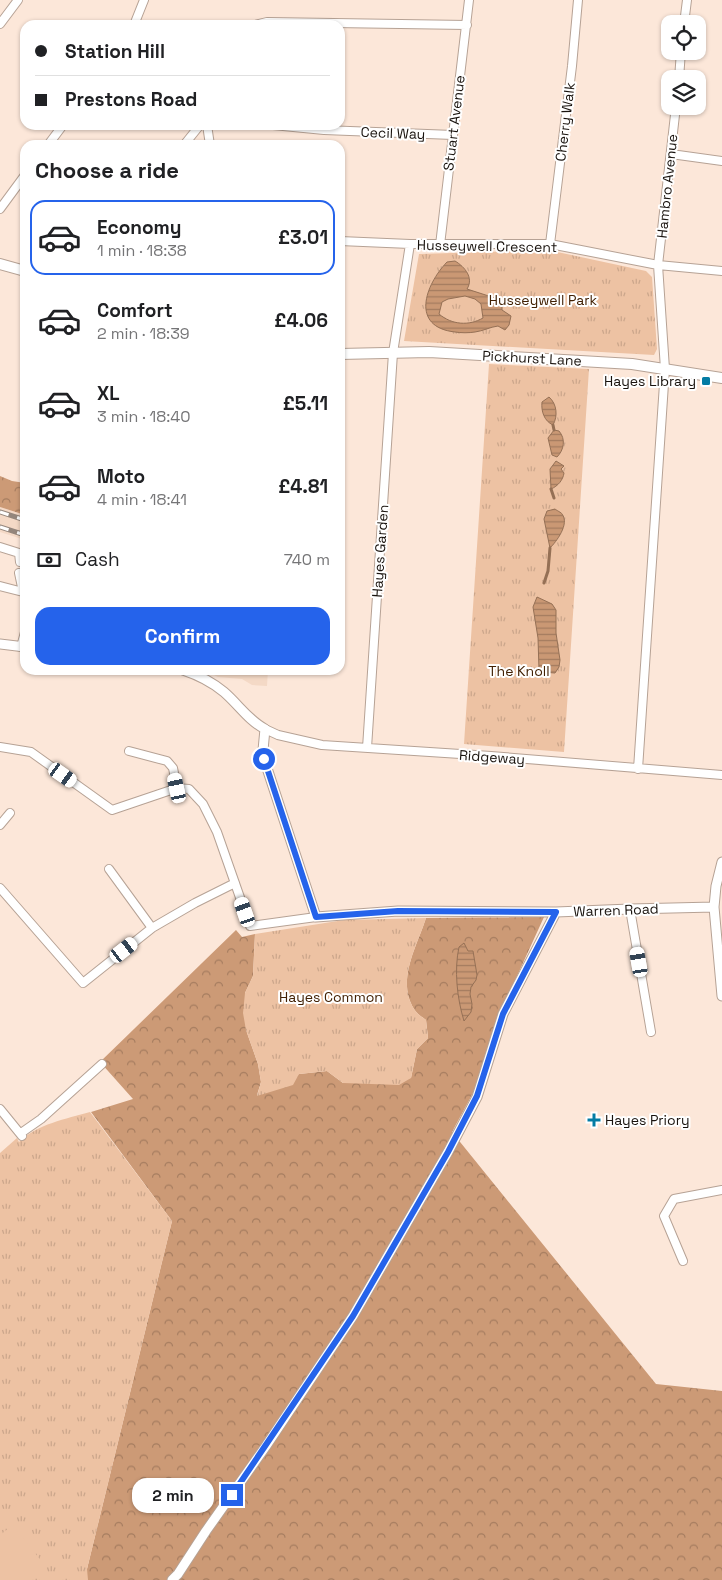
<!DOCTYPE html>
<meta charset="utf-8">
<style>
:root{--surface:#fff;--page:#f2f2f2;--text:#202124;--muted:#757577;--line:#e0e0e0;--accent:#2563eb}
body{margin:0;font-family:"Space Grotesk",sans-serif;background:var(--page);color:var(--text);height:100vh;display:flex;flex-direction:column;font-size:19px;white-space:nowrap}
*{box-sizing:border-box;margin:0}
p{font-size:16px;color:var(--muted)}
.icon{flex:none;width:28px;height:28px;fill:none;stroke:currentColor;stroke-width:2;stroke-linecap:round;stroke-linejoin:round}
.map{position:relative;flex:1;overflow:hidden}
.panel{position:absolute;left:20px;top:140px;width:325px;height:535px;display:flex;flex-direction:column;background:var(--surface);border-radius:15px;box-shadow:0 1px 4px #0004}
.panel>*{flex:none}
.banner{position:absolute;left:20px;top:20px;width:325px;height:110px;border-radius:15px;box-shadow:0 1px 4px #0004;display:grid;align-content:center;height:110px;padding:0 15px;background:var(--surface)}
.tools{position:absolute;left:661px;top:15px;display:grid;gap:10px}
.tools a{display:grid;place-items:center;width:45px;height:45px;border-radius:10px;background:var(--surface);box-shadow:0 1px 4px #0004;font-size:25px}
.end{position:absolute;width:22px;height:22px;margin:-11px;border:6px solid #2563eb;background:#fff;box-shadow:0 0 0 2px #fff}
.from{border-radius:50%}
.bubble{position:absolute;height:35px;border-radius:15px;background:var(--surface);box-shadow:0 1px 4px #0004;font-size:16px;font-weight:800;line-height:35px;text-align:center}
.car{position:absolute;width:15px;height:30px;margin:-15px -8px;border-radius:6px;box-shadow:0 0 4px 1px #0007;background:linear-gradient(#fff 24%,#345 0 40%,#fff 0 76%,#345 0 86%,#fff 0)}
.banner b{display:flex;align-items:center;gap:18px;height:48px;font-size:19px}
.banner b+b{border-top:1px solid var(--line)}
.banner i{width:12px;height:12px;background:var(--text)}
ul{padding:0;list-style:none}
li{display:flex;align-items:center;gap:15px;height:75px;margin:0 10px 8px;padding:0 5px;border:2px solid transparent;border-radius:15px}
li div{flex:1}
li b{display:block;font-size:19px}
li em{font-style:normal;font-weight:800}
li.on{border-color:var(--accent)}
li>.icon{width:45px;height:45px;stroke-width:1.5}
h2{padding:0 15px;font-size:22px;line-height:60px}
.pay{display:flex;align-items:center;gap:12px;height:55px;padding:0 15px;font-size:19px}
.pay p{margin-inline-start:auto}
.button{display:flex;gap:10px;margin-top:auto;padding:10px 15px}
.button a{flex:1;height:58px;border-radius:15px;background:var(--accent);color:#fff;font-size:20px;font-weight:800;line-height:58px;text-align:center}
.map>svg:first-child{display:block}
.built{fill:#f4d9c6}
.forest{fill:url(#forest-crowns)}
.park{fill:url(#park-tufts)}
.garden{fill:#edc2a3}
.water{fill:url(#water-rules);stroke:#957055;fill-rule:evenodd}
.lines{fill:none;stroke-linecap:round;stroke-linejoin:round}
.stream{stroke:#957055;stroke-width:3}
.minor-casing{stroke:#b6a295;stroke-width:10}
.tertiary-casing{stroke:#b6a295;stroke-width:11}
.secondary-casing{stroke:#b6a295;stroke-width:12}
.minor{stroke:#fff;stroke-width:8}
.tertiary{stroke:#fff;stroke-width:9}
.secondary{stroke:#fff;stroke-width:10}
.rail-casing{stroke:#94867c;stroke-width:5}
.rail{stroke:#fff;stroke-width:3;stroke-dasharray:9;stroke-linecap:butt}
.route{stroke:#2563eb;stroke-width:6}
.poi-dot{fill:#047ca4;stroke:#fff;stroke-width:2}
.labels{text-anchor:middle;stroke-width:4;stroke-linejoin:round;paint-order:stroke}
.street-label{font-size:14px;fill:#19130e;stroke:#fff}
.park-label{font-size:14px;fill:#422104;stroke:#fff}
.poi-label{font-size:14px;fill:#19130e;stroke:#fff;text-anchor:end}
</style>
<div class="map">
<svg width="722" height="1580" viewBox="0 0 722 1580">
<defs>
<pattern id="forest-crowns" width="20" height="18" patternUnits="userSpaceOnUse" patternTransform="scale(1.25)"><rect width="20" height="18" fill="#cc9a76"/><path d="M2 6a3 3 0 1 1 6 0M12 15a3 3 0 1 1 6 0" fill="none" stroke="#a57c5f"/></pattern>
<pattern id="park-tufts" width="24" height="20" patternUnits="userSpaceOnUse" patternTransform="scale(1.25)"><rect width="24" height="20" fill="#edc2a3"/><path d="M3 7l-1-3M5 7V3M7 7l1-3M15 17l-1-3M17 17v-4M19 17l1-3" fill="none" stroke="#cba68b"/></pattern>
<pattern id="water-rules" width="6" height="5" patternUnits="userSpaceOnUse" patternTransform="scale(1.25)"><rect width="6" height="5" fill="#ca9874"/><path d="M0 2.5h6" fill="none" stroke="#a37b5e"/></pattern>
</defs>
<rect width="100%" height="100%" fill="#fce7d9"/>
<path class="built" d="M0,507L25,515V540L0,532Z
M204,670H268L267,686L252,685L242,679L218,677Z"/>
<path class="forest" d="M0,476L12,481L25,483V515L0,507Z
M544,917L506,1000L473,1093L452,1132L656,1384L722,1391V1580H70L87,1569L172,1221L91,1112L133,1099L100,1062L236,930L242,937L255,934L253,976L245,993L246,1030L258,1064L261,1082L257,1095L299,1074L327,1071L343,1083L411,1078L417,1049L428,1038L426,1020C422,1017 416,1013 414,1009C396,981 417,946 426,918Z"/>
<path class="park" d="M548,250L646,271L652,277L657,349L654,355L404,341L419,254Z
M489,364L589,369L564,752L464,744Z
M426,918C417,946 396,981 414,1009C416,1013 422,1017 426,1020L428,1038L417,1049L411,1078L399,1085L343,1083L327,1071L299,1074L293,1085L257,1096L261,1082L258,1064L246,1030L243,1013L245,993L253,976L255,934L344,920Z
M90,1112L172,1221L87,1569L88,1580H0V1153L17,1138L19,1142C37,1124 66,1119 90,1112Z"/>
<path class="garden" d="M13,1525L46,1567L30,1580H0V1535Z"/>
<path class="water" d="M455,261C465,267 474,278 467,289L498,299L502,305V310L511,316L509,325L505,330L498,326C490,327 483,331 475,332C469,333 461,333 455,332C410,327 425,285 447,262ZM465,296L475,299L481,304L483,318C469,326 452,325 439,314L442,302L448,299Z
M549,397C557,404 558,416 553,425C544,421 541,411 542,402Z
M554,430L559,431C566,439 564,450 557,457L552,455L548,438Z
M556,461L564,466L561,469L564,473C563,480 558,486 551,489L550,469Z
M555,509C556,510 562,513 562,514C570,524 556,542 550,548L544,519L547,511Z
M537,597L552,604L556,610V633L560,660L559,667L555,673L542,672L539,670L538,638L533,607Z
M464,943L468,951H473L477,975L476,980L471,987L470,994L472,1004L471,1012L464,1021C457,998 454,970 459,947Z"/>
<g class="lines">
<path class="stream" d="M553,425L554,430
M551,489L554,498
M544,583L548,571L550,548"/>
<g class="minor-casing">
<path id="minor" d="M0,24L18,0
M684,24L687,0
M134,25L144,0
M255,25L267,22L467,25
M679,79L681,51
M676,106L658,265L722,271
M207,125L210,145
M273,125L324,130L453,135
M48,145L63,125
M184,145L200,125
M671,154L722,161
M0,209L25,175
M340,241L410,244
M550,244L572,66L578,0
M440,245L469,0
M0,547L19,553L20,562
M19,573L23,592
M0,586L23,592L25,595
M21,647L25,632
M265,729L278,735L322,745L491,756L722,775
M0,747L31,752L112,810L177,788L189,789L203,804L217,832L250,926L316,917
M367,748L393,353L410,244H550L658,265L665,369L638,769
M129,751L167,761L173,768L177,788
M0,825L10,813
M109,869L152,928
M0,888L83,983L152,928L195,903L235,883
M630,909L651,1032
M0,1109L22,1136
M21,1133L41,1119L102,1064
M683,1261L664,1216L674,1199L722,1190"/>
</g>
<g class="tertiary-casing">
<path id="tertiary" d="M0,644L25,647
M183,670C198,675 212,682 224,692C239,705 248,720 265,729L263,750L264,759L316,917L398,911L556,912L630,909L714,907
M722,862L716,886L714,907L722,996
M172,1580L178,1574L206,1531L266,1446L353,1316L448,1152L477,1097L503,1014L556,912"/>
</g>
<g class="secondary-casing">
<path id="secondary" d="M0,264L25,271
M340,354L429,352L632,364L722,378"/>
</g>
<use href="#minor" class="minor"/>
<use href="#tertiary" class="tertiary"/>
<use href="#secondary" class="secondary"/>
<g class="rail-casing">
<path id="rail" d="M0,512L25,520
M0,527L25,535"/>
</g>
<use href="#rail" class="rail"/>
</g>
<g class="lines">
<path class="route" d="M232,1495L353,1316L448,1152L477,1096L503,1014L556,912L398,911L316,917L264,759"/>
</g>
<g class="poi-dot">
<rect x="701" y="376" width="10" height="10" rx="2.5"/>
<path d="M591.5 1112.5h5v5h5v5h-5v5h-5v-5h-5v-5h5z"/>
</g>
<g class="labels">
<g class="street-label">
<text transform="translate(565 122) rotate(-83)" y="5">Cherry Walk</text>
<text transform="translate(454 123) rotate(-83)" y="5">Stuart Avenue</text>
<text transform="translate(393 133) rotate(2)" y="5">Cecil Way</text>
<text transform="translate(667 186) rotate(-84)" y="5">Hambro Avenue</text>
<text transform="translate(487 246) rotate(1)" y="5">Husseywell Crescent</text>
<text transform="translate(532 358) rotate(3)" y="5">Pickhurst Lane</text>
<text transform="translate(380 551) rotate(-86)" y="5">Hayes Garden</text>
<text transform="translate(492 757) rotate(4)" y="5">Ridgeway</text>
<text transform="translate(616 910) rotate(-2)" y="5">Warren Road</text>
</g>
<g class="park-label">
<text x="543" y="305">Husseywell Park</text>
<text x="519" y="676">The Knoll</text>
<text x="331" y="1002">Hayes Common</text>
</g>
<g class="poi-label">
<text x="696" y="386">Hayes Library</text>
<text x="605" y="1125" text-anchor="start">Hayes Priory</text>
</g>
</g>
</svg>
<div class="tools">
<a><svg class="icon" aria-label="locate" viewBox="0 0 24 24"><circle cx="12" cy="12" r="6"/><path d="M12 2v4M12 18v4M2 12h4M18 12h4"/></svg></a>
<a><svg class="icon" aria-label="layers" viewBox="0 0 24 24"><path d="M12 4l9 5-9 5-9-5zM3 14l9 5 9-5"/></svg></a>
</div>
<i class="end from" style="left:264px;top:759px"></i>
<i class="end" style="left:232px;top:1495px"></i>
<div class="bubble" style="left:132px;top:1478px;width:82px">2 min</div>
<i class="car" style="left:63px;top:775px;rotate:125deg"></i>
<i class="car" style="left:177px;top:788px;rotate:348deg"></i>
<i class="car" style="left:245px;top:912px;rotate:341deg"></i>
<i class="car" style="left:124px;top:950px;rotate:52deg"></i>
<i class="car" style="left:639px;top:962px;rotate:350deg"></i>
<div class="banner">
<b><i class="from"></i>Station Hill</b>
<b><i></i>Prestons Road</b>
</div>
<section class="panel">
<h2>Choose a ride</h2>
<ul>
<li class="on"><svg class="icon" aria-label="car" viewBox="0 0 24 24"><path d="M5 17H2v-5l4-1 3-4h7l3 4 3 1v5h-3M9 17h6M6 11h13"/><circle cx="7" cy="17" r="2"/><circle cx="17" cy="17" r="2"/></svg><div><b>Economy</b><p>1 min · 18:38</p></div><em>£3.01</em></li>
<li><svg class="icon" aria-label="car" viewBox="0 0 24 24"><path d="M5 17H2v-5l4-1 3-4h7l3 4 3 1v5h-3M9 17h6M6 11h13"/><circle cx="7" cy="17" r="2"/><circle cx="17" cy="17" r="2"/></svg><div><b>Comfort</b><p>2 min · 18:39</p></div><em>£4.06</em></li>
<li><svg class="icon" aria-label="car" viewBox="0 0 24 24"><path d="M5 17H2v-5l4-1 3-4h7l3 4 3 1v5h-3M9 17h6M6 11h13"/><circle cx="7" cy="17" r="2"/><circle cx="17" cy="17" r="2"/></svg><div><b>XL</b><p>3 min · 18:40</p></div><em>£5.11</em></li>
<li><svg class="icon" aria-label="car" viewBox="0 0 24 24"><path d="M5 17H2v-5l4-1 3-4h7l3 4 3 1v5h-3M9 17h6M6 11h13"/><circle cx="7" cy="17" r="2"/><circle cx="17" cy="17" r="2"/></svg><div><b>Moto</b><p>4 min · 18:41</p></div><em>£4.81</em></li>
</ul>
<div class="pay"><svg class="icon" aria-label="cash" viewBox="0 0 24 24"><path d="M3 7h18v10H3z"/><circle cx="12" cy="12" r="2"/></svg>Cash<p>740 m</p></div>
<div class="button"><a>Confirm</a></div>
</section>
</div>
